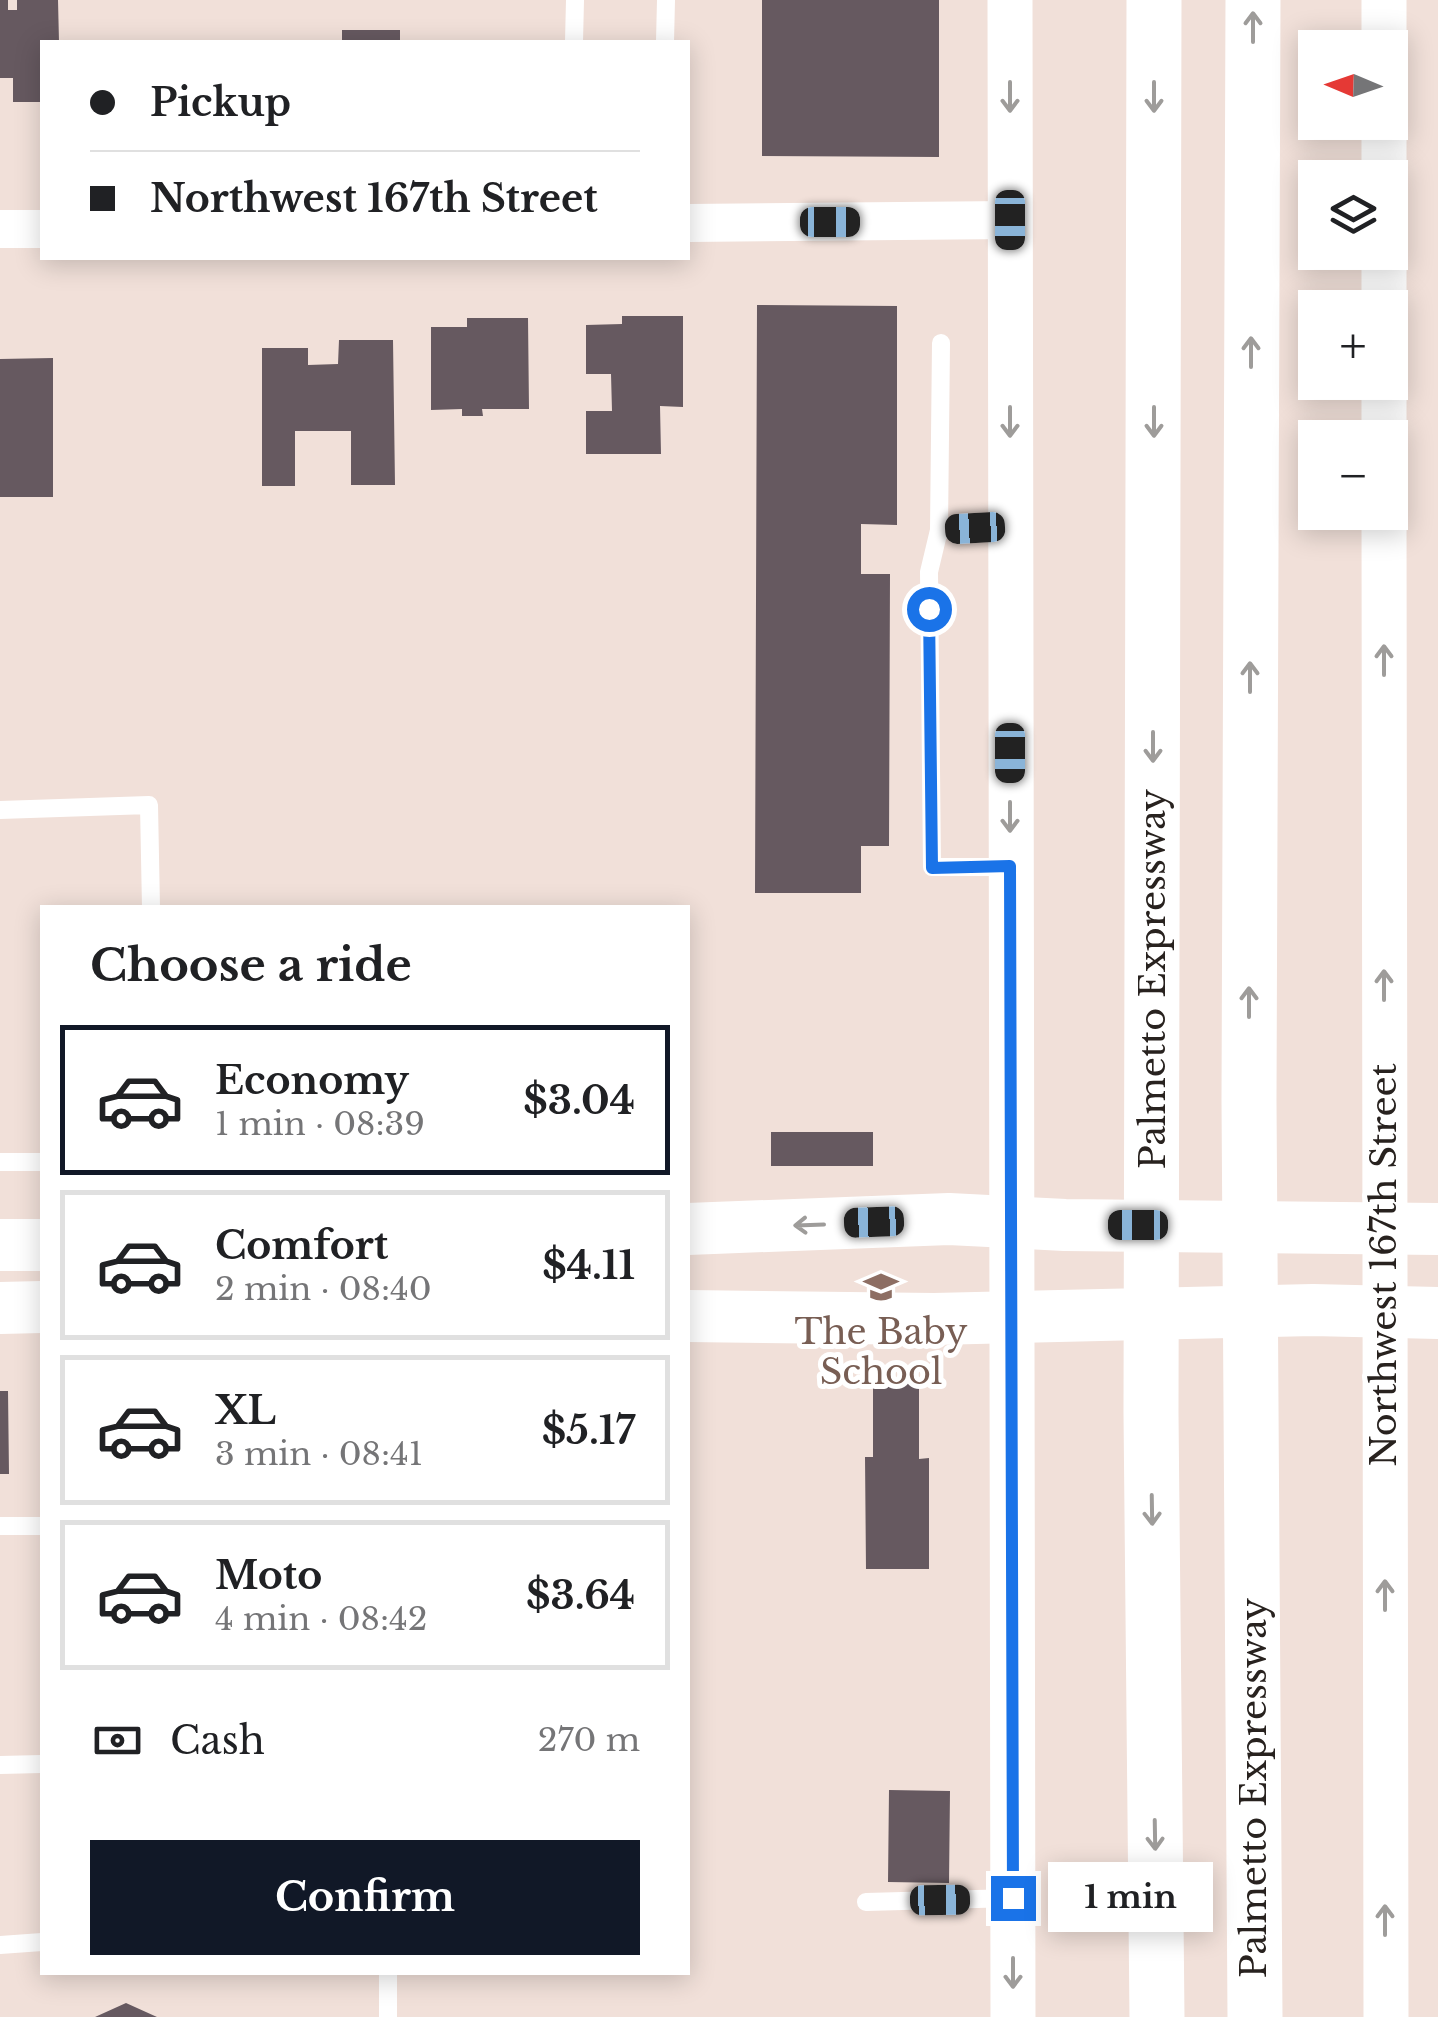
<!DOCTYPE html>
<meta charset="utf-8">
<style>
:root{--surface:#fff;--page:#f2f2f2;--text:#202124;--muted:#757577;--line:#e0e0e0;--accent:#111827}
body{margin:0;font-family:"Libre Baskerville",serif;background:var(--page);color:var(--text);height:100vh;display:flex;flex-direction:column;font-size:38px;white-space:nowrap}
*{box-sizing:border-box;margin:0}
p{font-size:32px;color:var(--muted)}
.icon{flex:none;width:55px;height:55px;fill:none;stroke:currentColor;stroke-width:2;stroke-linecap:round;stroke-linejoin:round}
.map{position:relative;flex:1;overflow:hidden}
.details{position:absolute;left:40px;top:905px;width:650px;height:1070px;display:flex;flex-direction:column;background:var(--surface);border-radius:0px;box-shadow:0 5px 25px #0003}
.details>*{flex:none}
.guide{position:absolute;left:40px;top:40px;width:650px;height:220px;border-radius:0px;box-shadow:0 5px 25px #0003;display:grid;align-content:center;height:220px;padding:0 50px;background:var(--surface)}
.needle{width:65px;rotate:272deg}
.controls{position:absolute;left:1298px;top:30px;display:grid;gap:20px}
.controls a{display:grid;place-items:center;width:110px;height:110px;border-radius:0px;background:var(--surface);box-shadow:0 5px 25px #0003;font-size:50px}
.end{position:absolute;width:45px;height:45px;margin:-22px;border:12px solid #1a73e8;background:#fff;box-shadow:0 0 0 5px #fff}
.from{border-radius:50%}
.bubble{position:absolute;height:70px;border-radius:0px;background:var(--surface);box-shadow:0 5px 25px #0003;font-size:32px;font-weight:700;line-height:70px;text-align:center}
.car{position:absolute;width:30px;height:60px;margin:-30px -15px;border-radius:12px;box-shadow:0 0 8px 2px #0007;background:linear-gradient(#222 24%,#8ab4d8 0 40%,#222 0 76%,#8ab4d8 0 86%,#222 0)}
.guide b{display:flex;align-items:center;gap:35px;height:95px;font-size:38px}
.guide b+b{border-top:2px solid var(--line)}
.guide i{width:25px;height:25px;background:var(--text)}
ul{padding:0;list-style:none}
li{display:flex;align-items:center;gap:30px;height:150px;margin:0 20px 15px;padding:0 30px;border:5px solid var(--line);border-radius:0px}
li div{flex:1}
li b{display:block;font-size:38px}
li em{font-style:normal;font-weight:700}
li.selected{border-color:var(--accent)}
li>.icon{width:90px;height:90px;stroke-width:1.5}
h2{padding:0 50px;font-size:45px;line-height:120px}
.pay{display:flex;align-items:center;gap:25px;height:110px;padding:0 50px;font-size:38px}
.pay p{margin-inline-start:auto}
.action{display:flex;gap:20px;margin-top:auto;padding:20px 50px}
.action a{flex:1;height:115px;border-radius:0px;background:var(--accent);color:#fff;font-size:40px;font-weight:700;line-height:115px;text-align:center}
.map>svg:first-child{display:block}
.building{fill:#665960}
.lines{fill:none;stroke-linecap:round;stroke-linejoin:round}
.service{stroke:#fff;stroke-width:18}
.minor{stroke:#fff;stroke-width:38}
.tertiary{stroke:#fff;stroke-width:45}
.secondary{stroke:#fff;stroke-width:52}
.motorway{stroke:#fff;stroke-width:55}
.oneway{stroke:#9e9c9a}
.route{stroke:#1a73e8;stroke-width:12}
.labels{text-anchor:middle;stroke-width:10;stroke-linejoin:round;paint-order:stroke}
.street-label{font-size:35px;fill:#28221f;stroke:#fff}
.education-label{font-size:35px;fill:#785e54;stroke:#fff}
</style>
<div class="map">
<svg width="1438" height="2017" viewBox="0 0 1438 2017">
<rect width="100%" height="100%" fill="#f1e0d9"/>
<path class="building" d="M0,0H8V10H17V0H58L59,42H42V102H13V78H0Z
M762,0H939V157L762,156Z
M342,30H400V42H342Z
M757,305L897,306V525L861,524V574H890L889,846H861V893H755Z
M622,316H683V407L660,406L661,454H586V411H612L611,374H586V325L622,324Z
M467,318H528L529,409H482L483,416H462V409L431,410V327H467Z
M339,340H393L395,485H351V431H295V486H262V348H308V365L338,364Z
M53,358V497H0V359Z
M771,1132H873V1166H771Z
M873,1382H919V1459L929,1458V1569H866L865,1457H873Z
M0,1391H8L9,1474H0Z
M889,1790L950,1791L949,1883L888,1882Z
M126,2003L157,2017H95Z"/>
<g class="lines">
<path class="service" d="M574,42L575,0
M665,42L666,0
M941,343L939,530L929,572L932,867H1010
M939,530L1008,527
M0,810L149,805L151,908
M0,1162H42
M0,1526H42
M0,1765L42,1764
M866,1902L1013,1898
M0,1945L42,1942
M388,2017V1972"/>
<path class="minor" d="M688,223L1010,220
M0,229H42"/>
<path class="tertiary" d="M1010,0L1013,2017
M1384,0V48
M1384,122V178
M1384,252V308
M1384,382V438
M1384,512L1386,2017"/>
<path class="secondary" d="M688,1229L949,1219L1065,1225L1438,1229
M0,1245H42
M0,1308L42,1307
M688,1316L934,1319L1313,1310L1438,1313"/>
<path class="motorway" d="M1154,0L1151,1413L1157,2017
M1253,0L1249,1100L1255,2017"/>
</g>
<defs><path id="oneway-shaft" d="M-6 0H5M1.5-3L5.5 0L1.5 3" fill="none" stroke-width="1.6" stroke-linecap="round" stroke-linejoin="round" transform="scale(2.5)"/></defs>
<g class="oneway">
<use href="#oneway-shaft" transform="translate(1253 27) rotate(-90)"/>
<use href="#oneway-shaft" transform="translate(1010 97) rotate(90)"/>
<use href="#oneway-shaft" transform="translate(1154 97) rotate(90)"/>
<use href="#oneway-shaft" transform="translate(1251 352) rotate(-90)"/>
<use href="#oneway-shaft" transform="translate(1010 422) rotate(90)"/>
<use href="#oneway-shaft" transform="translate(1154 422) rotate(90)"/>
<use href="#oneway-shaft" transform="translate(1384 660) rotate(-90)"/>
<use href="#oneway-shaft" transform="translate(1250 677) rotate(-90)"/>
<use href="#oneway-shaft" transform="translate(1153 747) rotate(90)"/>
<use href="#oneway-shaft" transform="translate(1010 817) rotate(90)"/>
<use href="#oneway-shaft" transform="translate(1384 985) rotate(-90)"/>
<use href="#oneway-shaft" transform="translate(1249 1002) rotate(-90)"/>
<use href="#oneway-shaft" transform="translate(809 1225) rotate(178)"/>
<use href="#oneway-shaft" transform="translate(1152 1510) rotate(89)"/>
<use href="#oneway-shaft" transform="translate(1385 1595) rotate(-90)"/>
<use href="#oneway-shaft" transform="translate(1155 1835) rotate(89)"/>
<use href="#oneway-shaft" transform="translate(1385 1920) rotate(-90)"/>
<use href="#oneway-shaft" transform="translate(1013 1973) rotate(90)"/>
</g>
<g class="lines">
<path class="route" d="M929,609L932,868L1010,866L1013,1898"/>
</g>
<defs>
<g id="school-bare" transform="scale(2.7)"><path d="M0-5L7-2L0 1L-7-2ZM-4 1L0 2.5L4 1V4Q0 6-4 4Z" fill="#8d6e63" stroke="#fff" stroke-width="2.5" paint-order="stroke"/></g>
</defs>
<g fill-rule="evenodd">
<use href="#school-bare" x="881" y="1287"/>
</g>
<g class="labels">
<g class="street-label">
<text transform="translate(1153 979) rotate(-90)" y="12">Palmetto Expressway</text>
<text transform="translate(1384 1265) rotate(-90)" y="12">Northwest 167th Street</text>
<text transform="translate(1254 1788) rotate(-90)" y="12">Palmetto Expressway</text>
</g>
<g class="education-label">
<text x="881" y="1344">The Baby<tspan x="881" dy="40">School</tspan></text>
</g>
</g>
</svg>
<div class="controls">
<a><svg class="needle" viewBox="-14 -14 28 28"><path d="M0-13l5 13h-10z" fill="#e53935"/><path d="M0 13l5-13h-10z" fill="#757577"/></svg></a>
<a><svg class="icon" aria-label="layers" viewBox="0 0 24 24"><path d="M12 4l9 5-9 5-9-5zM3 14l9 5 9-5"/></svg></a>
<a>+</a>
<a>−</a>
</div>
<i class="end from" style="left:929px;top:609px"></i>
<i class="end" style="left:1013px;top:1898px"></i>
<div class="bubble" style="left:1048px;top:1862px;width:165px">1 min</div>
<i class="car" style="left:1010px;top:220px;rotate:180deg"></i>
<i class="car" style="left:830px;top:222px;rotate:90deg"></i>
<i class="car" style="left:975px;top:528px;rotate:267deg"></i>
<i class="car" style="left:1010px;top:753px;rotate:180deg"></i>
<i class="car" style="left:874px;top:1222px;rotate:268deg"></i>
<i class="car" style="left:1138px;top:1225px;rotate:270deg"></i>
<i class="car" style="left:940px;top:1900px;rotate:89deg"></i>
<div class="guide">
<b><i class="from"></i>Pickup</b>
<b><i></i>Northwest 167th Street</b>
</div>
<section class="details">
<h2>Choose a ride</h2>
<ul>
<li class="selected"><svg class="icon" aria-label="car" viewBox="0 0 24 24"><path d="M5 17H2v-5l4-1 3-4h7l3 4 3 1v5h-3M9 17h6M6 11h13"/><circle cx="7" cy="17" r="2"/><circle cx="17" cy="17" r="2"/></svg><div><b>Economy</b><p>1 min · 08:39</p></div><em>$3.04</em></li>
<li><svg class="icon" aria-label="car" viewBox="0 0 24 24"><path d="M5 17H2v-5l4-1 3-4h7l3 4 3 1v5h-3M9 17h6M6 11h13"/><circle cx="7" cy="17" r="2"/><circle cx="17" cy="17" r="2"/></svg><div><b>Comfort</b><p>2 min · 08:40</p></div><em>$4.11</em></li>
<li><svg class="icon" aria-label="car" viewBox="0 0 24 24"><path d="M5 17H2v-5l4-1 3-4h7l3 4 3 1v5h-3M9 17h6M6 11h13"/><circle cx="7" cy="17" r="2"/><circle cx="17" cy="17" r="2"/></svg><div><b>XL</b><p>3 min · 08:41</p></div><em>$5.17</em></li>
<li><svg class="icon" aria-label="car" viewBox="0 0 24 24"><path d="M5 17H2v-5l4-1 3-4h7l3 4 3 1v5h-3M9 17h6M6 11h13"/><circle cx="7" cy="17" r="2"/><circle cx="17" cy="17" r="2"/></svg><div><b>Moto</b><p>4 min · 08:42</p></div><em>$3.64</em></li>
</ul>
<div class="pay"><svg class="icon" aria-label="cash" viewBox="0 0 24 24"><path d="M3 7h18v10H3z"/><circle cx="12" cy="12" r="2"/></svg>Cash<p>270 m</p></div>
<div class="action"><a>Confirm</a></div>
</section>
</div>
